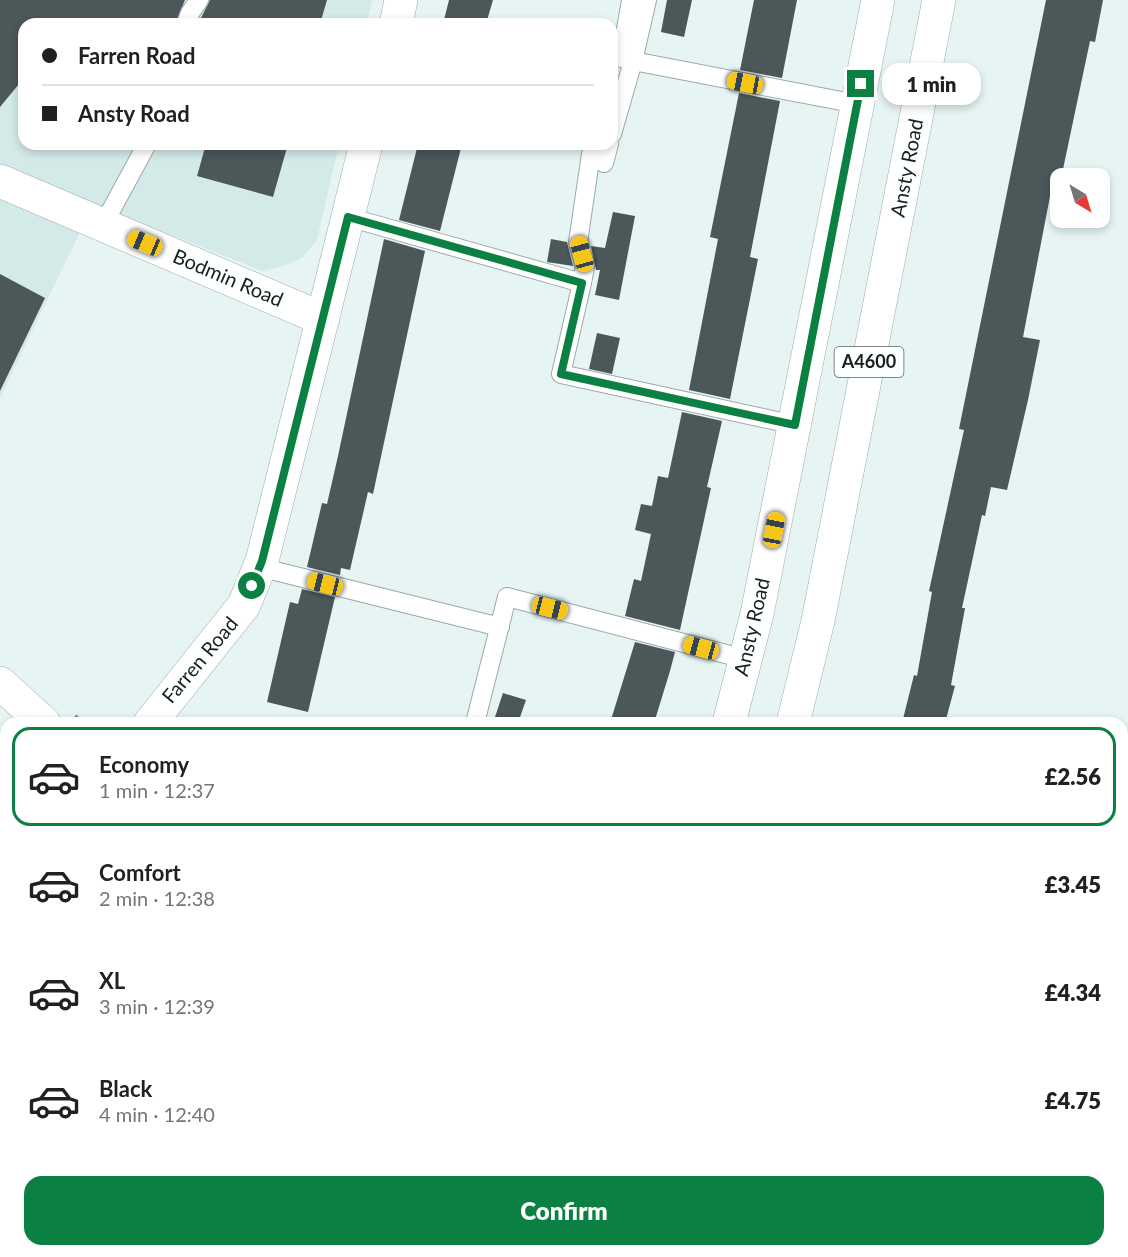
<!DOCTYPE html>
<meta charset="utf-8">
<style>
:root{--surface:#fff;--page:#f2f2f2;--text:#202124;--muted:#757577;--line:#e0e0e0;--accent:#0b8043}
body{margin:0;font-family:Lato,sans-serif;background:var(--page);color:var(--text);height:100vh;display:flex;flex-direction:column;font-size:22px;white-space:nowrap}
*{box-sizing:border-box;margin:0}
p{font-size:20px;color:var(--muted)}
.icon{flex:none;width:33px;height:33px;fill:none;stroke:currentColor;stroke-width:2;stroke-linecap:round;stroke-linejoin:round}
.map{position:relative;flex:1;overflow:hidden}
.details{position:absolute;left:0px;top:717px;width:1128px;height:540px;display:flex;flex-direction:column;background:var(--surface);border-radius:18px 18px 0 0;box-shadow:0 3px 9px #0003}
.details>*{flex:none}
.guide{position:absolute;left:18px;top:18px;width:600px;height:132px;border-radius:18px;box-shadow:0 3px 9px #0003;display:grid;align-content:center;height:132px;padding:0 24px;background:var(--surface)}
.needle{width:39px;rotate:142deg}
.fabs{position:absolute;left:1050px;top:168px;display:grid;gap:12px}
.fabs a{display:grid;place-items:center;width:60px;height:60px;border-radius:12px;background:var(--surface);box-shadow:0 3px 9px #0003;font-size:30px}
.end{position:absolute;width:27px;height:27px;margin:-14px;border:8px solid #0b8043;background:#fff;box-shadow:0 0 0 3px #fff}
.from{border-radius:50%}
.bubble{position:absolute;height:42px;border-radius:18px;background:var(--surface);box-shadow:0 3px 9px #0003;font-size:20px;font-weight:800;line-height:42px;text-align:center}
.car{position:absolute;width:18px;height:36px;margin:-18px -9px;border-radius:8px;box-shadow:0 0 4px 2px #0007;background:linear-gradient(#f5c518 24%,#345 0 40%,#f5c518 0 76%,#345 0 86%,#f5c518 0)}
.guide b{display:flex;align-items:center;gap:21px;height:57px;font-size:22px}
.guide b+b{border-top:2px solid var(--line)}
.guide i{width:15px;height:15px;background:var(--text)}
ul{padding:10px 0 0;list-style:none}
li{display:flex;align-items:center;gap:18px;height:99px;margin:0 12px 9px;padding:0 12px;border:3px solid transparent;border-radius:18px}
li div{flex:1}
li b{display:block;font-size:22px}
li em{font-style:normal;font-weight:800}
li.active{border-color:var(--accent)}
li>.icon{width:54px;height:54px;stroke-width:1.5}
.action{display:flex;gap:12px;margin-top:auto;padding:12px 24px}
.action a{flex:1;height:69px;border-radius:18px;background:var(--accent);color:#fff;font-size:24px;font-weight:800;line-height:69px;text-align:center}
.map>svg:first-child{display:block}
.built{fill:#d3eae9}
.green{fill:#acdebe}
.building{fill:#4c575a}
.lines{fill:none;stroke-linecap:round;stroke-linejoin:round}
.service-casing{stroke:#9caaa9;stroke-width:20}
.minor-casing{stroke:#9caaa9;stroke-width:34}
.secondary-casing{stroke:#9caaa9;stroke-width:34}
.trunk-casing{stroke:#9caaa9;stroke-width:34}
.path{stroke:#808989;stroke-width:4;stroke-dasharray:3 3;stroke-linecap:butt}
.service{stroke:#fff;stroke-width:18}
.minor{stroke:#fff;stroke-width:33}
.secondary{stroke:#fff;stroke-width:33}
.trunk{stroke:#fff;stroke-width:33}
.route{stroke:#0b8043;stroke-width:8}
.labels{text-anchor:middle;stroke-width:6;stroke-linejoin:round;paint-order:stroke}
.shield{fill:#fcffff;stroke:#5e6262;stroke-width:1.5}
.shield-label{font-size:18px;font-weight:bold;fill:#1a1f1e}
.street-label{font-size:20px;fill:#1a1f1e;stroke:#fcffff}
</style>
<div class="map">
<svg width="1128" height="1257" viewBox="0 0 1128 1257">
<rect width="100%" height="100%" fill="#e6f4f4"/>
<path class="built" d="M0,0H372L367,24H24V144H339L317,240L302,258L284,266L262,271L91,203L79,234L0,398Z
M0,878L6,884V1251H256L255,1257H0Z"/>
<path class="green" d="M340,1251H552L551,1257H338Z"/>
<path class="building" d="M0,0H185L175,24H24V78L0,107Z
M210,0H327L320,24H198Z
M449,0H493L486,24H443Z
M667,0H692L684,37L661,32Z
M754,0H797L782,78L740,70Z
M1046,0H1103L1095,42L1090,41L1058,193L1051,191L1023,337L1040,340L1028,400L1007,490L991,487L985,516L982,515L962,608H965L951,685L955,686L945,723H902L914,675L917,676L932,592L929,591L964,430L959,429Z
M739,93L780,101L750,257L758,259L730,399L689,390L718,239L710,237Z
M206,144H288L273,197L197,176Z
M418,144H462L440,231L399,220Z
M613,212L635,216L619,300L595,295L600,270H596L591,246L605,248Z
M384,239L425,251L373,494L368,492L350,570L341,568L340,575L307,567L322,503L327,504L338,456Z
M551,239L567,242L573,266L547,262Z
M0,274L45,298L0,391Z
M597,333L620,338L612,374L589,369Z
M682,412L722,421L707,487L711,488L680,630L625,616L634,579L641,581L651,534L635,530L641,504L652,506L658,476L668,478Z
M302,589L335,597L308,712L267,702L290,602L298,604Z
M635,642L675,652L670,671L654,723H610Z
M503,693L526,700L518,723H493Z"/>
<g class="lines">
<g class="service-casing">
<path id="service" d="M647,0L633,61L857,104
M186,24L190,13L199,0
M621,58L631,0
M612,134L633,61
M604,163L609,144
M348,217L582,283L585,267L578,242L591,154
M103,225L147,144
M582,283L561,374L795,425
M259,567L500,627
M475,723L507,597L745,659
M1122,827L1128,828"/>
</g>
<g class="minor-casing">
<path id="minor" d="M396,24L401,0
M0,181L323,319
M150,723L244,605L262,561L366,144"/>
</g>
<g class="secondary-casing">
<path id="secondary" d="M0,683L44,723
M0,777L6,782
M309,1257L310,1251"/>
</g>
<g class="trunk-casing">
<path id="trunk" d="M729,723L757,614L878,0
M793,723L818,621L939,0
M572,1257L573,1251
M637,1257L638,1251"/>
</g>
<path class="path" d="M75,716L82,722L97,723
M0,860L6,866
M270,1257V1251
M676,1257L677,1251"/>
<use href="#service" class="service"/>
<use href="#minor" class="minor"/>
<use href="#secondary" class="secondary"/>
<use href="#trunk" class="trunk"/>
</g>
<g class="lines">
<path class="route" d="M252,586L262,561L348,217L582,283L561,374L795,425L861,84"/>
</g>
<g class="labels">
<rect class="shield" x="834.5" y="347" width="69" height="30" rx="4.5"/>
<g class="shield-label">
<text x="869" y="368">A4600</text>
</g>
<g class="street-label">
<text transform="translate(907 168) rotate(-79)" y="7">Ansty Road</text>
<text transform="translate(228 278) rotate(23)" y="7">Bodmin Road</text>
<text transform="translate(752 627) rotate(-77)" y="7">Ansty Road</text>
<text transform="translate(200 660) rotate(-50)" y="7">Farren Road</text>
</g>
</g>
</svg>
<div class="fabs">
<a><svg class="needle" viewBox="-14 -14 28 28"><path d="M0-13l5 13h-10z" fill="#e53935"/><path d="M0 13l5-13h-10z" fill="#757577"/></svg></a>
</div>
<i class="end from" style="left:252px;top:586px"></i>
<i class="end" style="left:861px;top:84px"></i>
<div class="bubble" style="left:882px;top:63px;width:99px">1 min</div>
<i class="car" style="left:745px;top:83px;rotate:281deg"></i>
<i class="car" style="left:145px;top:243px;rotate:293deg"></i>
<i class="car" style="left:582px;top:254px;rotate:345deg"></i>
<i class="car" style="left:774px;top:530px;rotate:11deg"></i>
<i class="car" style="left:325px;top:584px;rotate:284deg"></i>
<i class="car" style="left:550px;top:608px;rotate:104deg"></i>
<i class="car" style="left:701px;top:648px;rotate:285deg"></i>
<div class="guide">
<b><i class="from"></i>Farren Road</b>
<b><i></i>Ansty Road</b>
</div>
<section class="details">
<ul>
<li class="active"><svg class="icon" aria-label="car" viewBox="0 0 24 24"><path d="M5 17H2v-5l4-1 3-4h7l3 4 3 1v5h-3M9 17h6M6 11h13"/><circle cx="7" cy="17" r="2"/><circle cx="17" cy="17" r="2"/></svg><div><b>Economy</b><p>1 min · 12:37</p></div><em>£2.56</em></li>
<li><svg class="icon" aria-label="car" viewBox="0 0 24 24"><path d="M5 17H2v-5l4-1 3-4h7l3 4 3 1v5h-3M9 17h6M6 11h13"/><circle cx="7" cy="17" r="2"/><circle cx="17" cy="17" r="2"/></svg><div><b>Comfort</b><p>2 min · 12:38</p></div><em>£3.45</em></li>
<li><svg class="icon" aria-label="car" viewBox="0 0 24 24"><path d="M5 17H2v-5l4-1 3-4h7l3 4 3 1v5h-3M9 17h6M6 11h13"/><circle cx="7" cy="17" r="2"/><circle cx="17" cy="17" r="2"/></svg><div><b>XL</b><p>3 min · 12:39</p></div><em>£4.34</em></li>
<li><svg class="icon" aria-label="car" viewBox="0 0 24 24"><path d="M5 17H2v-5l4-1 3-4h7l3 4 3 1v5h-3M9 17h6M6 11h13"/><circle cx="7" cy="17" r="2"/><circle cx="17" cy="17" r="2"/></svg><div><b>Black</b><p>4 min · 12:40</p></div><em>£4.75</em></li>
</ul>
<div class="action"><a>Confirm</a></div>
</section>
</div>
